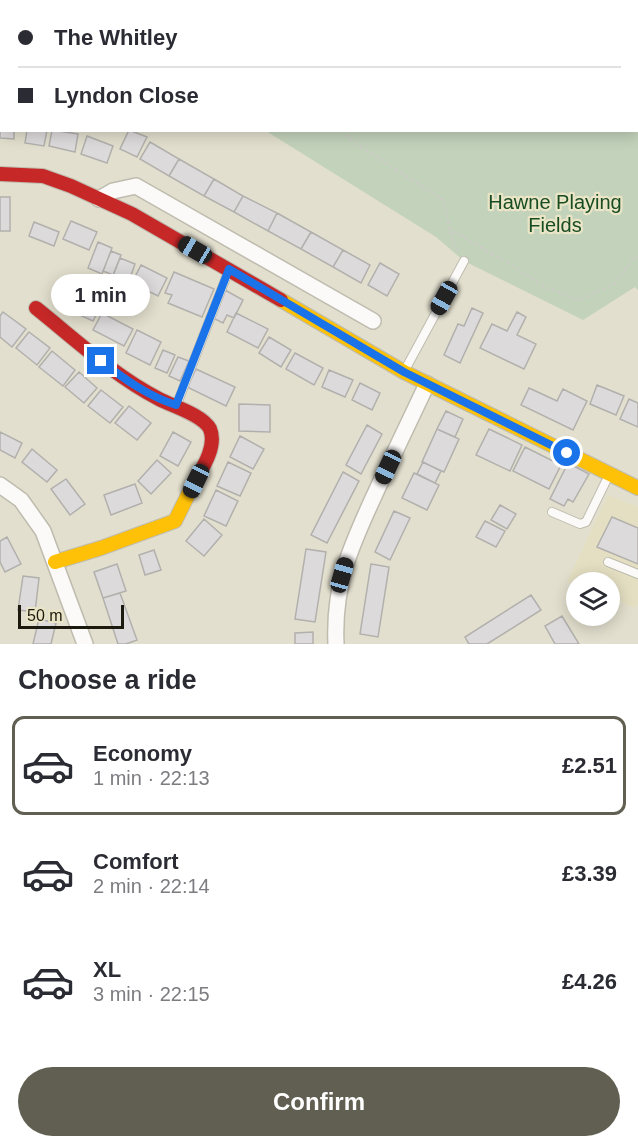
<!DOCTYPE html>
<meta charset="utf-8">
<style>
:root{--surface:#fff;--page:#f2f2f3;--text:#2b2b33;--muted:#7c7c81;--line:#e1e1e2;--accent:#615f51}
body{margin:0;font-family:Helvetica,sans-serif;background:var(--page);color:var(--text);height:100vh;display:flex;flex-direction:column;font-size:22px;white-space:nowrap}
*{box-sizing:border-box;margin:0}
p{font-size:20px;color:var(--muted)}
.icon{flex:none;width:33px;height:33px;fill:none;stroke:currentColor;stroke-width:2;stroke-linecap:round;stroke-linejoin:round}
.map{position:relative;height:644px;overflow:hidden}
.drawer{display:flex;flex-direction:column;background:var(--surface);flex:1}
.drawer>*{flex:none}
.banner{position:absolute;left:0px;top:0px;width:639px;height:132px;box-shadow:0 3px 15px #0003;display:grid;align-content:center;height:132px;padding:0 18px;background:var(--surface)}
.tools{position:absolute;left:566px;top:572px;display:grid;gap:12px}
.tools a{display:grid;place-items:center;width:54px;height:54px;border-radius:50%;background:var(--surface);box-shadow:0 3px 15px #0003;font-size:30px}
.scale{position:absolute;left:18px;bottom:15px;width:106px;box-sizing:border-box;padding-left:6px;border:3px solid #1c1a0e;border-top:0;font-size:16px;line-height:21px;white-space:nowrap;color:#1c1a0e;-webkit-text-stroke:4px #eae5c6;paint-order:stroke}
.end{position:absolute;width:27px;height:27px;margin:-14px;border:8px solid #1a73e8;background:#fff;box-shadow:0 0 0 3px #fff}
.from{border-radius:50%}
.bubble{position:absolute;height:42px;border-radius:21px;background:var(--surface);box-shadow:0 3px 15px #0003;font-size:20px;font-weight:800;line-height:42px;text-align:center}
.car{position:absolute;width:18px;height:36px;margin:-18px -9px;border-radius:8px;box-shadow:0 0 4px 2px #0007;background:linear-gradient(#222 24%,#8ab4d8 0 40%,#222 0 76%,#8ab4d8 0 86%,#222 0)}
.banner b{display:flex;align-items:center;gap:21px;height:57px;font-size:22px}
.banner b+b{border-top:2px solid var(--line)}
.banner i{width:15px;height:15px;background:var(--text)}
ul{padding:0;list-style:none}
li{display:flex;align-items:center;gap:18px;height:99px;margin:0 12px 9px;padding:0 6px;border:3px solid transparent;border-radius:12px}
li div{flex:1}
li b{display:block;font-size:22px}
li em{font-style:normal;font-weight:800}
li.current{border-color:var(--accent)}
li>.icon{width:54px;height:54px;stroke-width:1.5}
h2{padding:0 18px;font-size:27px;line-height:72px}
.primary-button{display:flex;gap:12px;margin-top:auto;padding:12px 18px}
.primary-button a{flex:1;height:69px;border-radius:36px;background:var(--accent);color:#fff;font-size:24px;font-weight:800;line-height:69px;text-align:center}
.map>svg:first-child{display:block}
.built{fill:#e4dfc2}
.green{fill:#c3d2bb}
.building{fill:#dddadb;stroke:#b2b0ad;stroke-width:1.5}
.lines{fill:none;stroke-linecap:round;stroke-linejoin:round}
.lane-casing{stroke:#bfbcaf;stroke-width:10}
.street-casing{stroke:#bfbcaf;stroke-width:18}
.slow-casing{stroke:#bfbcaf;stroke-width:16}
.jam-casing{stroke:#bfbcaf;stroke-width:16}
.path{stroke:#cccbc6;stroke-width:2;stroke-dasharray:3 3;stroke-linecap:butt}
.lane{stroke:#fbfaf8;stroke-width:8}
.street{stroke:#fbfaf8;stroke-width:15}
.slow{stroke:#ffc107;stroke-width:14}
.jam{stroke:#c62828;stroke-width:14}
.route{stroke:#1a73e8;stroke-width:8}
.labels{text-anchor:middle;stroke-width:4.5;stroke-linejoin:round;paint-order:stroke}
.park-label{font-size:20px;fill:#184c23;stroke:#eae5c6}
</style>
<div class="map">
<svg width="638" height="644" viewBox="0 0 638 644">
<rect width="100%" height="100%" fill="#e2dfce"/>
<path class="built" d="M608,495L638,507V603L636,608L609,598V582H576V585L567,582Z"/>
<path class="green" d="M215,0H615L616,1H215Z
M638,25V290L635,287L583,320L464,261L436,237L266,131L638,130Z"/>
<path class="building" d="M0,120L2,130H14V139L0,138Z
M27,130H47L44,146L25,143Z
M52,130L78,134L75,152L49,146Z
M129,130L147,137L137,157L120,149Z
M87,136L113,146L107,163L81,154Z
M150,142L179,159L169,176L140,159Z
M179,159L214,179L204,196L169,176Z
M214,179L243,196L234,212L204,196Z
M243,196L277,213L268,231L234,212Z
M0,197H10V231H0Z
M277,213L311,232L301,249L268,231Z
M71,221L97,232L89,250L63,239Z
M34,222L59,232L54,246L29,236Z
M311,232L343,250L333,267L301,249Z
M98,242L112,248L102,274L88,268Z
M343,250L370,265L361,283L333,267Z
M111,251L121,255L113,275L103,271Z
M120,258L135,264L129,281L123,279L121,285L111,281Z
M380,263L399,274L387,296L368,285Z
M141,265L167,278L158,296L132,283Z
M174,272L214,289L202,317L168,303L172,295L165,293Z
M225,290L243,300L234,318L227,315L223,323L211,317Z
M82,294L102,304L93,321L73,312Z
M472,308L483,313L460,363L444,355L458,324L464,326Z
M3,312L26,329L12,347L0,337V316Z
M517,312L526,317L517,335L536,344L524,369L480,348L492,324L507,331Z
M102,313L133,329L124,346L93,330Z
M236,313L268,329L258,348L227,332Z
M137,330L161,342L150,365L126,353Z
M29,332L50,348L37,365L16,348Z
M269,337L291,350L281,367L259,353Z
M163,350L175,355L167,373L155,368Z
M52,351L75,370L63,386L39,367Z
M295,353L323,368L314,385L286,369Z
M178,357L189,361L180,381L169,376Z
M196,369L235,387L226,406L187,387Z
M329,370L353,380L345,397L322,387Z
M79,372L97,388L84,403L65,387Z
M360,383L380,393L372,410L352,400Z
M597,385L624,396L616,415L590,404Z
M529,388L557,401L563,389L587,401L573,430L521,405Z
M101,390L123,407L110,423L88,406Z
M629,399L638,403V427L620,419Z
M239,404L270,405V432L239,431Z
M129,406L151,423L137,440L115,423Z
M446,411L463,419L455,437L437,429Z
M367,425L382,434L361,474L346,465Z
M437,429L459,439L444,472L422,462Z
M489,429L522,445L510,471L476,455Z
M0,432L22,443L15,458L0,450Z
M173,432L191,442L178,466L160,456Z
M240,436L264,449L253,469L230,457Z
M525,447L561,465L549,489L513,471Z
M32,449L57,470L47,482L22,462Z
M157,460L171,473L151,494L138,481Z
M228,462L251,473L240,496L217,486Z
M423,462L441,471L435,483L417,474Z
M568,463L589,474L573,502L568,499L564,506L550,499Z
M343,472L359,481L327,543L311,535Z
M414,473L439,485L427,510L402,498Z
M66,479L85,504L70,515L51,489Z
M135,484L142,503L111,515L104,495Z
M216,490L238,501L226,526L204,516Z
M500,505L516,514L507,529L491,520Z
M394,511L410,518L390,560L375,552Z
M612,517L638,528V564L597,547Z
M204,519L222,535L204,556L186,541Z
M485,521L505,531L496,547L476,537Z
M7,537L21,564L5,572L0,562V541Z
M306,549L326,552L315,622L295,619Z
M154,550L161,570L145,575L139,555Z
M117,564L126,591L103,598L94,572Z
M371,564L389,567L378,637L360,634Z
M23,576L39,578L35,612L18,610Z
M120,593L137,640L126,644H118L103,598Z
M531,595L541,610L487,644H469L465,637Z
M562,616L579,644H555L545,626Z
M39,619L56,623L51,644H33Z
M313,632V644H295V633Z"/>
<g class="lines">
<g class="lane-casing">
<path id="lane" d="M406,368L464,261
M177,404L227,275
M552,512L580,524L586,522L607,479
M608,562L638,574"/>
</g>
<g class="street-casing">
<path id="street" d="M99,199L113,191L136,186L373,321
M0,485L21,500L43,531L85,644
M336,644C333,579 354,540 380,483C396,450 411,417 427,384"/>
</g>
<g class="slow-casing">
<path id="slow" d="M281,300L404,372L638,488
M55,562L101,548L175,521L191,489"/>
</g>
<g class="jam-casing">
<path id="jam" d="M0,174L43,176L71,186L132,214L281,300
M36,308C76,340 113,375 159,399C172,406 203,415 210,429C218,448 199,473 191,489"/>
</g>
<path class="path" d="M270,0V2
M343,130L352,141L443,200L454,247L458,252
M449,229L507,262L545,287L580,300L615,283L635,256L638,258"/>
<use href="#lane" class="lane"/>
<use href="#street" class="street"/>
<use href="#slow" class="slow"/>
<use href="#jam" class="jam"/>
</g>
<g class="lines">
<path class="route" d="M101,361C124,379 148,396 176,405L229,269L404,372L567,453"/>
</g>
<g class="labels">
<g class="park-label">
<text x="555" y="209">Hawne Playing<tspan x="555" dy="23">Fields</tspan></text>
</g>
</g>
</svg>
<div class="tools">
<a><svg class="icon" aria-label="layers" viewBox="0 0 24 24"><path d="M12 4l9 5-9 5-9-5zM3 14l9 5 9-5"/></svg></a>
</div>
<div class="scale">50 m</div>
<i class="end from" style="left:567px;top:453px"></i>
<i class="end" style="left:101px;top:361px"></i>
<div class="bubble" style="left:51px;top:274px;width:99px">1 min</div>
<i class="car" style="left:195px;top:250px;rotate:300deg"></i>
<i class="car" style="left:444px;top:298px;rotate:209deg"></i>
<i class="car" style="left:388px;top:467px;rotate:205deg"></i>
<i class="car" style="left:196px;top:481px;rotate:206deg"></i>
<i class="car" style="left:342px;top:575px;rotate:16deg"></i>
<div class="banner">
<b><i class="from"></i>The Whitley</b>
<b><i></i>Lyndon Close</b>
</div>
</div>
<section class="drawer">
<h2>Choose a ride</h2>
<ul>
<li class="current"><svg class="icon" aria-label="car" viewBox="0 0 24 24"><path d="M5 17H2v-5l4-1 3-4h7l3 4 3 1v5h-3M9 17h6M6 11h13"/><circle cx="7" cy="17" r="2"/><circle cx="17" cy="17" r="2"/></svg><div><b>Economy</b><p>1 min · 22:13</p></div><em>£2.51</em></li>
<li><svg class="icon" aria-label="car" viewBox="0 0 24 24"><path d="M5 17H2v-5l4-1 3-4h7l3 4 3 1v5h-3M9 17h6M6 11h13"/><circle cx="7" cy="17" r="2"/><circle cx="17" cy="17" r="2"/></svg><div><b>Comfort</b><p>2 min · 22:14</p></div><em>£3.39</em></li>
<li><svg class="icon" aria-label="car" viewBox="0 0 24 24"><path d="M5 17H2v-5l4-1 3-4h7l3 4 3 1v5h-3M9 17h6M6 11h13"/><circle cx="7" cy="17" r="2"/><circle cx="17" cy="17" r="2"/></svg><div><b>XL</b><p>3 min · 22:15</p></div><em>£4.26</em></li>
</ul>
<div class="primary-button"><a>Confirm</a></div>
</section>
